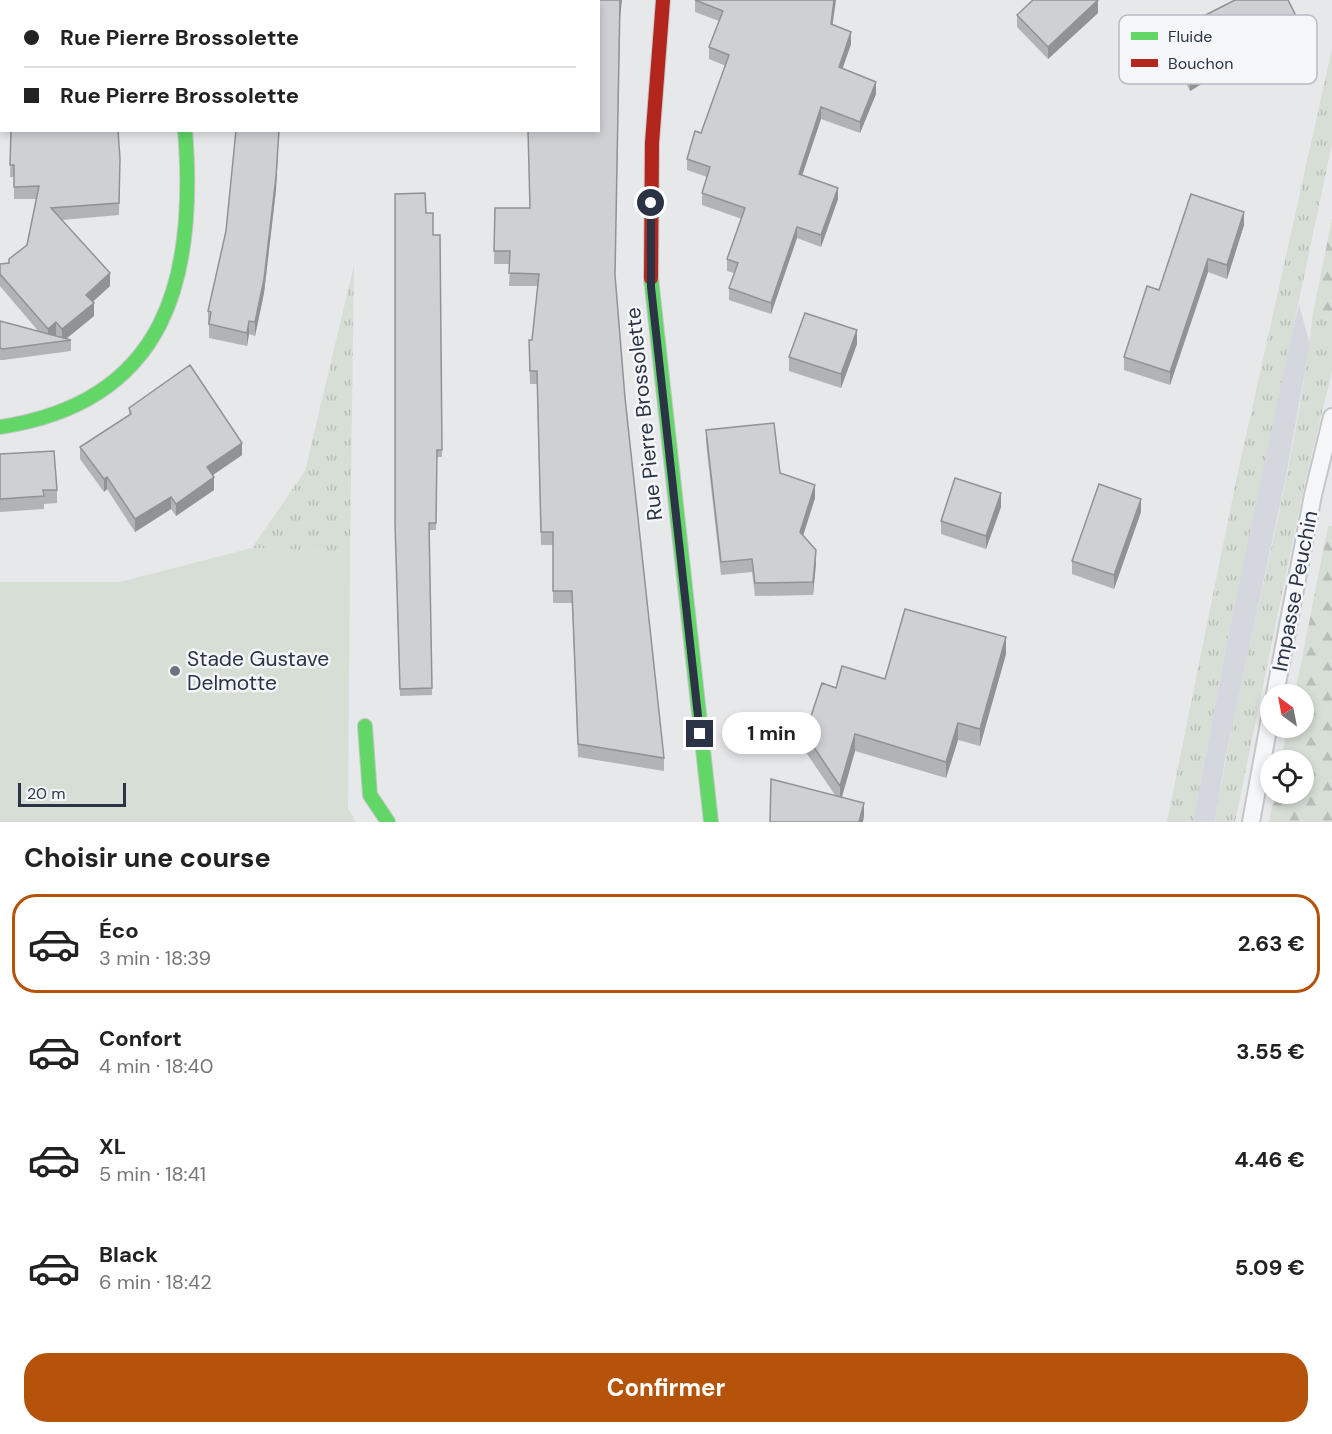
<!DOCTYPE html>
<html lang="fr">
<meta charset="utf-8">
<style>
:root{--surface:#fff;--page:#f6f6f6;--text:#222;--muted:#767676;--line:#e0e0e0;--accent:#b45309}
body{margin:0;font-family:"DM Sans",sans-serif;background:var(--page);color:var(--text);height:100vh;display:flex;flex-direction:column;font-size:22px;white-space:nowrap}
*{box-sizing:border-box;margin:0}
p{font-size:20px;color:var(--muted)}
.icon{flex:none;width:33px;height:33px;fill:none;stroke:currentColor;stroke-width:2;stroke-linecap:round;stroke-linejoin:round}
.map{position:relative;height:822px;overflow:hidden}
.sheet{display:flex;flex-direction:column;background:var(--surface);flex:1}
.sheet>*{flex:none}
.top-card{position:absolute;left:0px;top:0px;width:600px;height:132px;box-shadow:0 3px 9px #0003;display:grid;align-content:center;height:132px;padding:0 24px;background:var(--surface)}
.needle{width:39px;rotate:328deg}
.tools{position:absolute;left:1260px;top:684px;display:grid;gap:12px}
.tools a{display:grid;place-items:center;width:54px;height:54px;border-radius:50%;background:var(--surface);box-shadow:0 3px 9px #0003;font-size:30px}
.scale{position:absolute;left:18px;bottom:15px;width:108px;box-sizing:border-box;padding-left:6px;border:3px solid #2b3445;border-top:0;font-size:16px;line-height:21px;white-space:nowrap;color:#2b3445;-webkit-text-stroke:4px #f4f6f9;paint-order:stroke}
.end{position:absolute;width:27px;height:27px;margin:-14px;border:8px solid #2b3445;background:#fff;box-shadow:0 0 0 3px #fff}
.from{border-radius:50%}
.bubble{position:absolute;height:42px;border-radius:21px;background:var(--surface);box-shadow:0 3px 9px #0003;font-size:20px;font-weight:700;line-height:42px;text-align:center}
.top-card b{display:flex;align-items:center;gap:21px;height:57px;font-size:22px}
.top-card b+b{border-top:2px solid var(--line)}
.top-card i{width:15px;height:15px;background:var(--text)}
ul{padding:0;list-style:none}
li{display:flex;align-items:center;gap:18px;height:99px;margin:0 12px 9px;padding:0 12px;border:3px solid transparent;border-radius:24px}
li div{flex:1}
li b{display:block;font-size:22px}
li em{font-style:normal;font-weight:700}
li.current{border-color:var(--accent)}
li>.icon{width:54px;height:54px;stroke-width:1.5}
h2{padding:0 24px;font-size:27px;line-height:72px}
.action{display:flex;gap:12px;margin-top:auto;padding:12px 24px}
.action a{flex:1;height:69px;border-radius:24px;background:var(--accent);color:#fff;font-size:24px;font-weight:700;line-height:69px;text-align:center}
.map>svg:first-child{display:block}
.built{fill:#d4d7dd}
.grass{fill:url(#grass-tufts)}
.forest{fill:url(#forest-firs)}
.garden{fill:#d6ded6}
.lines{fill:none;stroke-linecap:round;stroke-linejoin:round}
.lane-casing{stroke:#c4c6c8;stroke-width:20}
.street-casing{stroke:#c4c6c8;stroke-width:36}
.fast-casing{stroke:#c4c6c8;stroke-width:16}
.jam-casing{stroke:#c4c6c8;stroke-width:16}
.lane{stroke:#f5f6f7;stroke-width:16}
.street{stroke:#f5f6f7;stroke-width:33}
.fast{stroke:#63d668;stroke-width:14}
.jam{stroke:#b3261e;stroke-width:14}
.wall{fill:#b1b3b5}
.shaded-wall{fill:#909294}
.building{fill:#ced0d3;stroke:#909294;stroke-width:1.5}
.route{stroke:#2b3445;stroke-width:8}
.poi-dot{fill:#6c737f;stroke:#f4f6f9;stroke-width:2}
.labels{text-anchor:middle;stroke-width:5;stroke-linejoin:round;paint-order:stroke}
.street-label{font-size:21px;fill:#2b3445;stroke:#f4f6f9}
.poi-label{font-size:21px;fill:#2b3445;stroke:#f4f6f9;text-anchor:start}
.key{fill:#f4f6f9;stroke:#b8bcc3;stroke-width:1.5}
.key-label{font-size:16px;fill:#2b3445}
</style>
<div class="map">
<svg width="1332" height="822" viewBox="0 0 1332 822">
<defs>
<pattern id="grass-tufts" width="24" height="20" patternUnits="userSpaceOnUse" patternTransform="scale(1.5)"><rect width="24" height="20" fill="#d6ded6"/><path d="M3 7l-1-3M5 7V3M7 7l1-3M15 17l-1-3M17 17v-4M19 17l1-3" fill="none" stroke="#b8bfb9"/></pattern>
<pattern id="forest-firs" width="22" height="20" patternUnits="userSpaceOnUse" patternTransform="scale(1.5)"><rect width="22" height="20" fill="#d6ded6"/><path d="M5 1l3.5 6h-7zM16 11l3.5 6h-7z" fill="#b8bfb9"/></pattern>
</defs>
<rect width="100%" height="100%" fill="#e6e8ea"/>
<path class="built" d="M1299,305L1310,344L1285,481L1224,765L1215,822H1193L1229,631L1282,373Z"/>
<path class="grass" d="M1332,49V144L1229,631L1193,822H1167L1236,481Z
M354,265L350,552L252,548L305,471Z
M1313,313L1332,321V371L1303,491L1235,822H1215C1242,651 1294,485 1313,313Z"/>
<path class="forest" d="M1332,219V321L1313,313Z
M1328,526H1332V822H1269L1275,794H1304V760H1281L1288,728H1304V694H1295Z"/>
<path class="garden" d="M252,548L350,552L348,808L356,822H0V582H120Z"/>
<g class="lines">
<g class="lane-casing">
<path id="lane" d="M1275,694L1313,495L1332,417
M1251,822L1270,718"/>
</g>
<g class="street-casing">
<path id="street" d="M161,0L162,2"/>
</g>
<g class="fast-casing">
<path id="fast" d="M651,278L711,822
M0,427C167,402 197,278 185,130
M365,726L370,795L388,822"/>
</g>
<g class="jam-casing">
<path id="jam" d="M651,278L652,143L663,0"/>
</g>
<use href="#lane" class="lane"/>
<use href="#street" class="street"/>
<use href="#fast" class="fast"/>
<use href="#jam" class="jam"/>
</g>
<path class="wall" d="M695,0L832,25L851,44L842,68L876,94L860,133L821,119L802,175L838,199L821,247L797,238L771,314L729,300V288L734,273L727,271V259L742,219L702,205V193L707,177L687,170V159L701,133L726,66L709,59V47L719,21L695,12Z
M1098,13L1048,59L1017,27V15Z
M620,18L615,278L625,398L664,758V771L578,757L572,603H553V545H541L537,384H530L529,353L532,340L538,286H509L510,264H494L495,208H530Z
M1180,28L1298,33L1251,58V67L1225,80L1221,72L1190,91L1170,50V37L1180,32Z
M11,130L120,159L119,215L62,220L110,286L92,302L94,316L66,339L71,340V351L3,360H0V321L39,332L0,286V264L9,263L27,245L36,199H14V177H10Z
M236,130H279L276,190L264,293L255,336L249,334L247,346L209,338V325H208V311L226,231Z
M426,213L433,235H440L442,457H437L436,530H429L432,695L400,696L395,530Z
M1244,225L1227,279L1208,272L1170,385L1124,370V357L1159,290Z
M857,344L841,388L789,371V357Z
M129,408L242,455L213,475L214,490L176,516L171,509L135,532L107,489L104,492L80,459V447L129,415Z
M706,430L780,473L815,498L803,536L816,563L813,595L755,596L752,572L721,575L706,443Z
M0,454L57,490V503L44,504V509L0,512Z
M1001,507L986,549L941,534V521Z
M1141,512L1114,589L1072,574V561Z
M1006,654L980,746L958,740L946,778L855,751L842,797L864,816L835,795L805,751V734L836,688L885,679Z"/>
<path class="shaded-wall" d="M620,0H622L620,18Z
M834,0H836L831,36V24Z
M1098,0V13L1048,59V47Z
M1298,20V33L1251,58V67L1225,80V66L1248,47Z
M2,30V41L0,42V31Z
M851,32V44L839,79V67Z
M1221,59V72L1190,91V77Z
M876,82V94L860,133V122Z
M821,107V119L799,185V174Z
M279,130L276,190L264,293L255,336V322Z
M838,188V199L821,247V235Z
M1244,212V225L1227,279V265Z
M797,227V238L771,314V303Z
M1208,259V272L1170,385V372Z
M110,273V286L86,308V295Z
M94,303V316L62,342V329Z
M249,321V334L247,346V333Z
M56,322V335L48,342V329Z
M857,330V344L841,388V374Z
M242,443V455L207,479V467Z
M107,477V489L104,492V479Z
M214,477V490L176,516V504Z
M815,485V498L800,545V532Z
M1001,493V507L986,549V536Z
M171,497V509L135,532V519Z
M1141,499V512L1114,589V575Z
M816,550V563L813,595V582Z
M1006,637V654L980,746V729Z
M958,723V740L946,778V762Z
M855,734V751L840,803V786Z
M864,803V816L863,822H859Z"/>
<path class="building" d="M0,0H95L96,2H2V30L0,31Z
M216,0H276V2H216Z
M378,0H411V2H378Z
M508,0H620L615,275L625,398L664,758L578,744L572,591H553V532H541L537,371H530L529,340H532L539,274L509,273L510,251H494L495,208H530L528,130H598V2H508Z
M695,0H834L831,24L851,32L839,67L876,82L860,122L821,107L799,174L838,188L821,235L797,227L771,303L729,288L738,263L727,259L745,208L702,193L710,167L687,159L695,131L701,133L729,55L709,47L723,11Z
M1033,0H1098L1048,47L1017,15Z
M1235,0H1288L1298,20L1248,47L1251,54L1225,66L1221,59L1190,77L1170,37L1181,31L1180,28Z
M11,130H118L120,159L119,203L51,208L110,273L86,295L94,303L62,329L56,322L48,329L0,274V264L9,263V259L27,245L39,186L14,187V165H10Z
M236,130H279L276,177L264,279L255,322L249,321L247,333L209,324L211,312L208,311L226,231Z
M425,193L426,213H433V235H440L442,450H437L436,523H429L432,688L400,689L395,523V194Z
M1191,194L1244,212L1227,265L1208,259L1170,372L1124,357L1147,286L1159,290Z
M805,313L857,330L841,374L789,357Z
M0,321L71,340L3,349L0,348Z
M190,365L242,443L207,467L214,477L176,504L171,497L135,519L107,477L104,479L80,447L131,414L129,408Z
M774,423L780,473L815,485L800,532L816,550L813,582L755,583L752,559L721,562L706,430Z
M54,451L57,490H43L44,496L0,499V454Z
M955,478L1001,493L986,536L941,521Z
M1099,484L1141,499L1114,575L1072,561Z
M905,609L1006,637L980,729L958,723L946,762L855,734L840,786L805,734L822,683L836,688L842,666L885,679Z
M771,779L864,803L859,822H770Z"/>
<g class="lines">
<path class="route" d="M651,203V287L700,734"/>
</g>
<circle class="poi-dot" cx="175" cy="671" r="6"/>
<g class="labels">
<g class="street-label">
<text transform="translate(644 414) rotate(-96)" y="7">Rue Pierre Brossolette</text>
<text transform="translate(1295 591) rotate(-79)" y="7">Impasse Peuchin</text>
</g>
<g class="poi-label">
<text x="187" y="666">Stade Gustave<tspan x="187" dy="24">Delmotte</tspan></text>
</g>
</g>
<rect x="1119" y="15" width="198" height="69" rx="9" class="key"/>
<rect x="1131" y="32" width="27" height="8" fill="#63d668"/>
<rect x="1131" y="59" width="27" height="8" fill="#b3261e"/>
<g class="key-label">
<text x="1168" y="42">Fluide</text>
<text x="1168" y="69">Bouchon</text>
</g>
</svg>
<div class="tools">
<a><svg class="needle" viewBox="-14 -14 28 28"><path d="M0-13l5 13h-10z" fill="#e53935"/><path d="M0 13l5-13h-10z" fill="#767676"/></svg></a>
<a><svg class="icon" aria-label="locate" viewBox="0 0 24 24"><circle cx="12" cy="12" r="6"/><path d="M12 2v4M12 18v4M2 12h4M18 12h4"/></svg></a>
</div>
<div class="scale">20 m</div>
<i class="end from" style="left:651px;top:203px"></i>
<i class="end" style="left:700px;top:734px"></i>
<div class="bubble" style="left:722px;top:712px;width:99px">1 min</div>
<div class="top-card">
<b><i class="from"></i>Rue Pierre Brossolette</b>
<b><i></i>Rue Pierre Brossolette</b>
</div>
</div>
<section class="sheet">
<h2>Choisir une course</h2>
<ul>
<li class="current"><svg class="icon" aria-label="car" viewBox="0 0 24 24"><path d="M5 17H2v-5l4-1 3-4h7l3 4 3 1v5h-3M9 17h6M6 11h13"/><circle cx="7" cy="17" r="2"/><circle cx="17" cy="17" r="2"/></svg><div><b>Éco</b><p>3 min · 18:39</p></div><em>2.63 €</em></li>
<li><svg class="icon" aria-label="car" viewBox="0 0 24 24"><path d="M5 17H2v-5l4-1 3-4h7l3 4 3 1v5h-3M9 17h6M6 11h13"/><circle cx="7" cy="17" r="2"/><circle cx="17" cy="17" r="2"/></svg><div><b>Confort</b><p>4 min · 18:40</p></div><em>3.55 €</em></li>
<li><svg class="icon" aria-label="car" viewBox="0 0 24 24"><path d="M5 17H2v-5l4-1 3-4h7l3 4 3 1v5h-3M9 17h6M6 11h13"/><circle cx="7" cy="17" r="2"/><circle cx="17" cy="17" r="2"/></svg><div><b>XL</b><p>5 min · 18:41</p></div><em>4.46 €</em></li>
<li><svg class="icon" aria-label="car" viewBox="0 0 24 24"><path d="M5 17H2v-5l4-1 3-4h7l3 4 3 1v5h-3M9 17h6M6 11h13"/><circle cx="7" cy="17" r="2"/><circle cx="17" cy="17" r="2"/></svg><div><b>Black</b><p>6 min · 18:42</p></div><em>5.09 €</em></li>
</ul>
<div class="action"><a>Confirmer</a></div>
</section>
